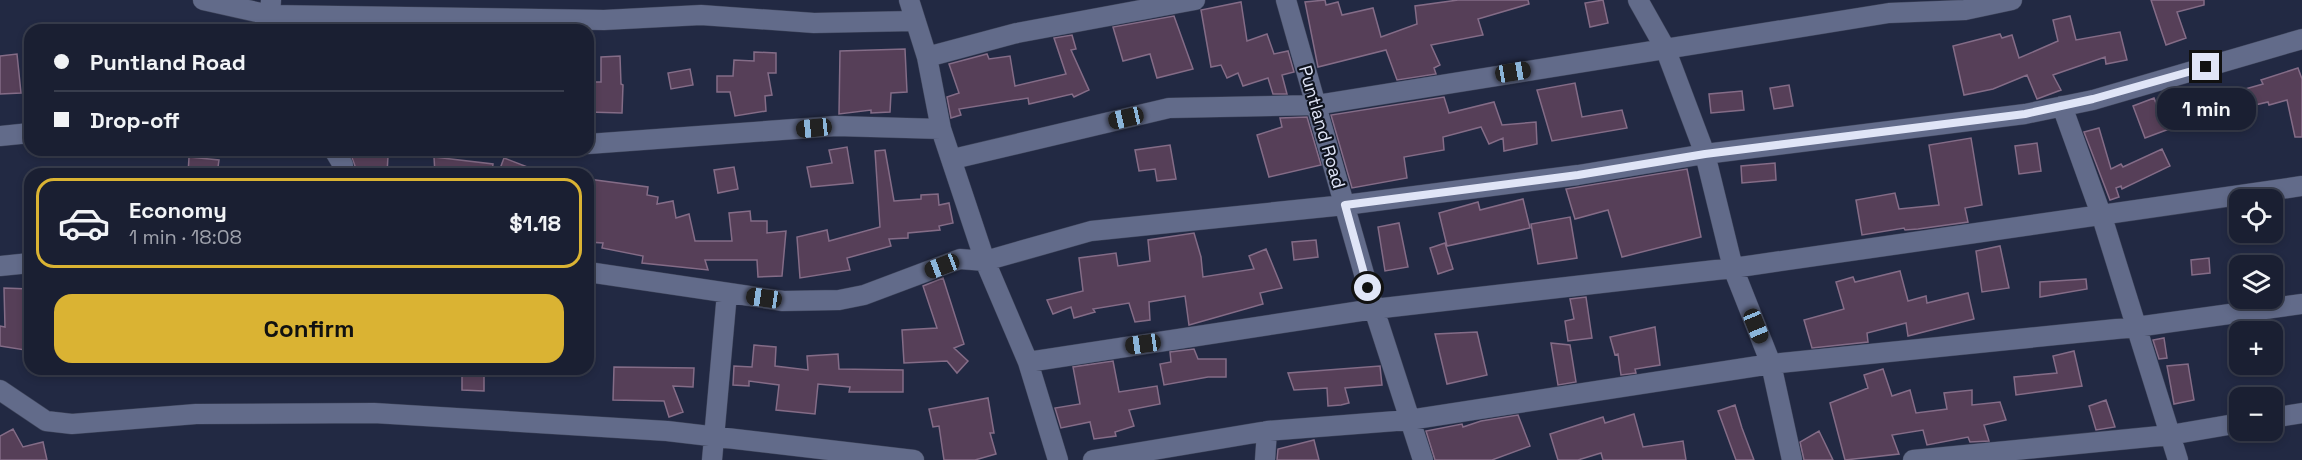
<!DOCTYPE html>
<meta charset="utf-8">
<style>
:root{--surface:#1a1f32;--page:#272c3e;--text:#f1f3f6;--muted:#9fa2ac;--line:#383d4d;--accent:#dab333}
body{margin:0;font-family:"Space Grotesk",sans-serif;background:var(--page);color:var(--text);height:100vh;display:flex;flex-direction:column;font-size:22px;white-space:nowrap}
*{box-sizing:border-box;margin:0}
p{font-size:20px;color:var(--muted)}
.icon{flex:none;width:33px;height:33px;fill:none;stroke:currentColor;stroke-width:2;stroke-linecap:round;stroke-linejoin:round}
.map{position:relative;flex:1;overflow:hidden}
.side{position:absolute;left:24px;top:168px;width:570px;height:207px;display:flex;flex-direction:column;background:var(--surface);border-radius:18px;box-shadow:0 3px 9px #0003,0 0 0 2px var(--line)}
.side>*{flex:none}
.top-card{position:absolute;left:24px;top:24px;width:570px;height:132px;border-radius:18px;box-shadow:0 3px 9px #0003,0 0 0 2px var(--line);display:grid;align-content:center;height:132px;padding:0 30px;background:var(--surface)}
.buttons{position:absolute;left:2229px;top:189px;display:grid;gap:12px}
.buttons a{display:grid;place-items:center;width:54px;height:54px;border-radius:12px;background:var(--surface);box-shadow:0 3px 9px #0003,0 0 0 2px var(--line);font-size:30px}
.end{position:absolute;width:27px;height:27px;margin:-14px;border:8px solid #e0e5f7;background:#111;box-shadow:0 0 0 3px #111}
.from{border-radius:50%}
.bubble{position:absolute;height:42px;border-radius:18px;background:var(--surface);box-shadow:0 3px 9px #0003,0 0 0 2px var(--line);font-size:20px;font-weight:700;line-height:42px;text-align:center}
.car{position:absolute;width:18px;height:36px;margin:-18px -9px;border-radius:8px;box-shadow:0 0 4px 2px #0007;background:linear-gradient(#222 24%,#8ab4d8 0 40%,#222 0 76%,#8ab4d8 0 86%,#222 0)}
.top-card b{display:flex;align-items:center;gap:21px;height:57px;font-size:22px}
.top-card b+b{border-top:2px solid var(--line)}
.top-card i{width:15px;height:15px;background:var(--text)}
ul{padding:10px 0 0;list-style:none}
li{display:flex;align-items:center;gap:18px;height:90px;margin:0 12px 9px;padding:0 18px;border:3px solid transparent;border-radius:18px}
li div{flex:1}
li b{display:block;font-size:22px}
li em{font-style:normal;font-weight:700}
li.current{border-color:var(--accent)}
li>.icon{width:54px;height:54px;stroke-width:1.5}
.primary-button{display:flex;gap:12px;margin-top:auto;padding:12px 30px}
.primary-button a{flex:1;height:69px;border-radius:18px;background:var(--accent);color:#111;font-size:24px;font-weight:700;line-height:69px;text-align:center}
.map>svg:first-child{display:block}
.building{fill:#563f58;stroke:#846c87;stroke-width:1.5}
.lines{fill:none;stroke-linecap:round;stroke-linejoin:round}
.street-casing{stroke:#3e445a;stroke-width:21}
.street{stroke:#626b8a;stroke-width:20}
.route{stroke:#e0e5f7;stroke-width:8}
.labels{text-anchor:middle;stroke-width:4.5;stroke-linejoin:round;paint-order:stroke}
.street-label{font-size:18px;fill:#e0e5f7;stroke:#0f131e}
</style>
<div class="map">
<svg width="2302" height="460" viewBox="0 0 2302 460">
<rect width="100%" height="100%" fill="#222943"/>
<path class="building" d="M1325,0L1326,5L1338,2L1342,15L1373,8L1381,37L1417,24L1415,6L1458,0H1528L1529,4L1478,19L1483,35L1431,45L1440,65L1434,68L1436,74L1397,80L1386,50L1318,67L1305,2Z
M1603,0L1608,23L1590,27L1585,3Z
M2151,0H2204V5L2177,12L2186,38L2166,45Z
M1241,2L1247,41L1267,34L1274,54L1288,51L1294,72L1282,75L1287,94H1273L1268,78L1243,86L1238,73L1227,78L1221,65L1211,67L1201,10Z
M1174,16L1193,69L1157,78L1150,54L1123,61L1113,27Z
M2070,16L2076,40L2120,32L2127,60L2106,64L2105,57L2053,75L2061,90L2037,99L2027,75L1993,89L1964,95L1953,46L2000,34L2002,38L2012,35L2019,58L2058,41L2053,20Z
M1072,35L1076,49L1071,50L1089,90L1074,97L1072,94L1029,104L1028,98L959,109L961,115L951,118L947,97L959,93L949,64L987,54L989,59L1010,56L1015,86L1066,74L1054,38Z
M905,49L907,92L891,93L890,112L871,113V110L839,114L840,51Z
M754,52L776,53V73H768L772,95L765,96L766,111L735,116L730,92H717V76H733L734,60L754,61Z
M17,54L21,93L0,94V56Z
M620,56L621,84L623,85L622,113L588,112V82H601V57Z
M2298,68L2302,79V137H2295L2287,100L2269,105L2268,102L2242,108L2238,91L2263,84L2261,80Z
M690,69L693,85L671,89L668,73Z
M1575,83L1582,117L1622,110L1627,128L1552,141L1537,90Z
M1789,85L1793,106L1774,109L1770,88Z
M1742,91L1744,110L1711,113L1709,94Z
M2194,91L2204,116L2145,138L2133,106L2154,98L2157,106Z
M1444,97L1449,113L1494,102L1502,125L1536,122L1537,144L1504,151L1503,138L1489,144L1481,127L1443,137L1444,150L1404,157L1407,178L1352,188L1331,115Z
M1307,117L1321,165L1269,177L1257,135L1282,127L1280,118Z
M2099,128L2111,169L2121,164L2123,167L2162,149L2170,166L2122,189L2121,186L2116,188L2119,197L2110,200L2084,132Z
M1971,138L1982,205L1965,208L1968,222L1918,229L1905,230L1904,228L1862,235L1856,200L1895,193L1899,209L1939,205L1929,145Z
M2037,143L2041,171L2019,174L2015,146Z
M1170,145L1176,179L1157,181L1155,169L1139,171L1135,150Z
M847,147L853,183L811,187L807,167L832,163L829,150Z
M885,150L894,201L921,199V195L938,194L939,205L949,203L953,223L939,226L940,230L908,233V238L889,239L891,246L847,258L850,270L800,278L797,237L827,230L829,241L880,227L875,151Z
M351,155L388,156L387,174H354L355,166Z
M189,157L219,160L217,174H188Z
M434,157L493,164L492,174H435Z
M504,158L543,173V174H498Z
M1775,163L1776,180L1742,183L1741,166Z
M734,167L738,189L718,193L714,170Z
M1687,169L1701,237L1622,257L1608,210L1575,219L1566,189Z
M588,179L648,187L647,195L658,197L657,204L673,201L676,218L689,214L695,241H732L729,213L750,211L751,221H767V233L786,231L782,276L758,277L757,260H705L708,270L642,263L643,256L602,248L603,243L588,242Z
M1523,199L1530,228L1447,246L1439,213L1478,202L1480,210Z
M1570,217L1577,258L1538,264L1531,224Z
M1399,223L1408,267L1385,271L1378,227Z
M1194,233L1201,257L1203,277L1254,269L1249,256L1266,249L1282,288L1260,293L1263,304L1189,325L1185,296L1149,302L1150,320L1135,322L1129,303L1093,309L1095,312L1074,318L1071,307L1053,314L1047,300L1083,291L1079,258L1116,253L1118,266L1150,261L1148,240Z
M1316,240L1318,257L1294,260L1292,242Z
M1445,243L1453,269L1438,274L1430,248Z
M2000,246L2009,288L1982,292L1976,251Z
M2209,258L2210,273L2192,275L2191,260Z
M1900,271L1908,301L1926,296L1927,303L1968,293L1974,319L1908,336L1906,323L1867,333L1868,342L1812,348L1804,320L1844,309L1836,282L1853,277L1855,282Z
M943,278L964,344L954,348L968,361L957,373L947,361L904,363L902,330L937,328L923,286Z
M2086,279L2087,289L2040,297V282Z
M4,288L30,289V318L25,350L0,346V326L5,327Z
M1586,297L1592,338L1568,341L1565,321L1574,319L1570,299Z
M1655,327L1660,365L1635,369L1636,373L1621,375L1618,354L1615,355L1610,337Z
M1477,332L1487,375L1447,384L1435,334Z
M2164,338L2167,358L2159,359L2153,340Z
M1551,343L1570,345L1576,382L1558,385Z
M754,345L776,347L775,366L808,370L807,356L838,354L839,369L903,370V392H849L850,387L818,384L815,414L776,410L779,385L749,381V386L733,385L734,366L752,367Z
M1194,349L1198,359H1226V377H1208L1164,385L1160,364L1171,362L1170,352Z
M2074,351L2082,386L2016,395L2014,377L2057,373L2053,356Z
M1113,361L1119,392L1157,386L1160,404L1129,410L1134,426L1115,432L1116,436L1094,439L1090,422L1061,428L1055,408L1080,404L1073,367Z
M2188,364L2194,400L2174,404L2167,366Z
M1380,366L1382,385L1345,388L1349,403L1341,405L1328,406L1327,388L1294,390L1288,373Z
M614,367L694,368L693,387L673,386L683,412L669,417L664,401L613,400Z
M1883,369L1892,396L1910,390L1916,413L1947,409L1944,393L1972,390V405L2000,402L2006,420L1984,425L1989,441L1970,442L1968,437L1927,445L1923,430L1892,435L1899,454L1845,460L1830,403L1868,388L1864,375Z
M484,375V391L462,390V376Z
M988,398L994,433H990L996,454L975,460H944L939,426L933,427L929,409Z
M2106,400L2115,427L2096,430L2089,406Z
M1735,405L1742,428L1754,460H1736L1718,411Z
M1634,414L1643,447L1683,441L1686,460H1603L1601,453L1578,460H1558L1550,434L1603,417L1605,423Z
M1518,415L1530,446L1492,460H1435L1426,431L1462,424L1463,427L1481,421Z
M13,429L23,447L43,442L47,460H0V436Z
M1819,431L1833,460H1804L1800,442Z
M1314,440L1319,460H1277L1278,449Z"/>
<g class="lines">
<g class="street-casing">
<path id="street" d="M203,0L270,15L604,20L701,15L814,23L914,21
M271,0L270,15L277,30
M909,0L927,57L941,129L985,261L1028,362L1058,460
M1286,0L1374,309L1423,460
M1638,0L1665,48L1705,154L1733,268L1771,364L1792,460
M927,57L1017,33L1195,0
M2062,106L2102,217L2178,460
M0,136L30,133
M588,144L836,126L941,129
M334,150L343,165L342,174
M953,159L1169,108L1316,105L1889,13L1965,10L2012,0
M0,266L30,263
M588,272L783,301L839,300L864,295L960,259L985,261L1091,231L1345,205L1578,175L1705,154L2025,114L2093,100L2302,39
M1028,362L1374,309L1733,268L2302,186
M0,390L46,421L72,424L196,414L374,413L667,431L914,460
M2272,418L2302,413
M712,460L727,293
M1093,460L1267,431L1409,420L1771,364L2136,327L2302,304
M1265,460L1267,431
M1913,460L2170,435L2240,423"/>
</g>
<use href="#street" class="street"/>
</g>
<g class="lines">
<path class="route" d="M1368,288L1345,205L1578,175L1705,154L2025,114L2093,99L2206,67"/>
</g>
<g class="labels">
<g class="street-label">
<text transform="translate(1322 127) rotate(74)" y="6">Puntland Road</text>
</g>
</g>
</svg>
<div class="buttons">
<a><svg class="icon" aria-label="locate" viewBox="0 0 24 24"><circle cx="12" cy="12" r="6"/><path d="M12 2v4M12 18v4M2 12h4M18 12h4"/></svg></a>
<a><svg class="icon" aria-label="layers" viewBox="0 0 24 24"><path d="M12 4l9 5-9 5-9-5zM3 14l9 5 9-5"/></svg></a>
<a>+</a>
<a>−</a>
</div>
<i class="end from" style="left:1368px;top:288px"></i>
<i class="end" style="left:2206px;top:67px"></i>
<div class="bubble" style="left:2157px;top:88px;width:99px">1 min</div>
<i class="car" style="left:1513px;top:72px;rotate:81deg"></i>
<i class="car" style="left:1126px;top:118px;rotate:257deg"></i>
<i class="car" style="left:814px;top:128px;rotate:264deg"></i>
<i class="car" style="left:942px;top:266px;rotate:249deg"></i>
<i class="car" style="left:764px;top:298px;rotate:278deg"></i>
<i class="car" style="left:1756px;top:326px;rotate:158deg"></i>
<i class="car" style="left:1143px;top:344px;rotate:262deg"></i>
<div class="top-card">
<b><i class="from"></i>Puntland Road</b>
<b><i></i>Drop-off</b>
</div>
<section class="side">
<ul>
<li class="current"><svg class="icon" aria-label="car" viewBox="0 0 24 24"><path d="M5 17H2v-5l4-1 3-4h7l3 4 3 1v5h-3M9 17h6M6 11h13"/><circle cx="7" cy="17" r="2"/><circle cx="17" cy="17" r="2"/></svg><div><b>Economy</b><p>1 min · 18:08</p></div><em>$1.18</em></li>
</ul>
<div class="primary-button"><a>Confirm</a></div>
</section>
</div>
